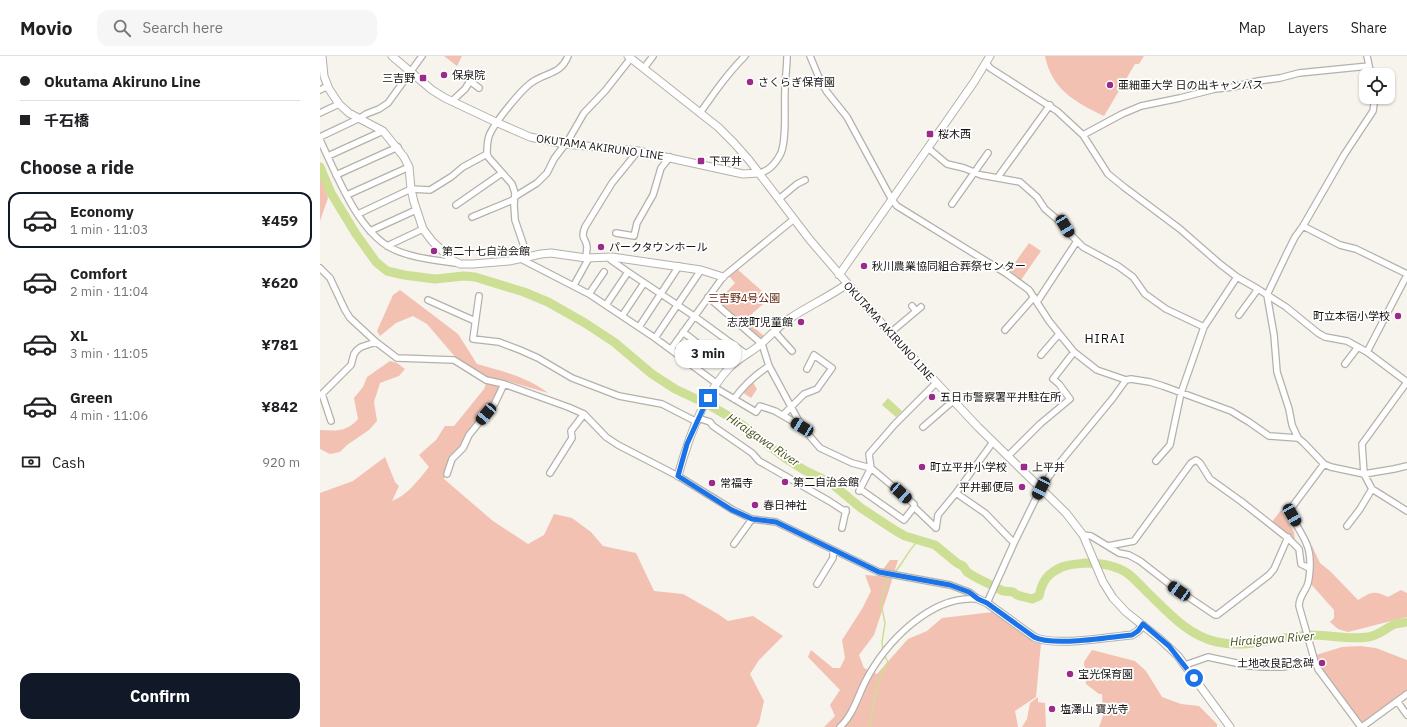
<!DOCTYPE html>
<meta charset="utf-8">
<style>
:root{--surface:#fff;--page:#f6f6f6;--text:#202124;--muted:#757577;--line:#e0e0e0;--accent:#111827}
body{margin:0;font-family:"IBM Plex Sans","Noto Sans JP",sans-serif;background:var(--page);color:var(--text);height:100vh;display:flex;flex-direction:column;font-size:15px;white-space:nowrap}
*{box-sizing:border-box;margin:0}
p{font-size:13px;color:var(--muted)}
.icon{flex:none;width:22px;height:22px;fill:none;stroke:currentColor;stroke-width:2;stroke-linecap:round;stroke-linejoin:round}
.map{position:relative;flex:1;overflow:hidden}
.sheet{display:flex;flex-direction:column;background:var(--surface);width:320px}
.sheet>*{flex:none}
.top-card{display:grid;align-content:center;height:88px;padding:0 20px;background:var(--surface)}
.buttons{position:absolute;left:1039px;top:12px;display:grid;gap:8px}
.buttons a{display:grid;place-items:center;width:36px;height:36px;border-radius:8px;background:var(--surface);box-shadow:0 1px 3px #0004;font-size:20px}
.end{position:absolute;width:18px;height:18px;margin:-9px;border:5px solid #1a73e8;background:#fff;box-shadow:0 0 0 2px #fff}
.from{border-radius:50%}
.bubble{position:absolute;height:28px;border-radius:12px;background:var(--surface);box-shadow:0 1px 3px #0004;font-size:13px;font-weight:700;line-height:28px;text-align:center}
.car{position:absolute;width:12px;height:24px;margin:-12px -6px;border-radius:5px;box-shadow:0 0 3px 1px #0007;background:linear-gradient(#222 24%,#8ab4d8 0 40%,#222 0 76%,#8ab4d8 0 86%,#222 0)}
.top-card b{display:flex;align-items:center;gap:14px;height:38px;font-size:15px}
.top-card b+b{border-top:1px solid var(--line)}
.top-card i{width:10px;height:10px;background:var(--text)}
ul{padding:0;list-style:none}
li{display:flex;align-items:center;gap:12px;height:56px;margin:0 8px 6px;padding:0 12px;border:2px solid transparent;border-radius:12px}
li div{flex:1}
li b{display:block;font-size:15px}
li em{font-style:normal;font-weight:700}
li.current{border-color:var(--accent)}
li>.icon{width:36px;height:36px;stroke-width:1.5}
h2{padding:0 20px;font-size:18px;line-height:48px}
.pay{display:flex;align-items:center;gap:10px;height:44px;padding:0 20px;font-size:15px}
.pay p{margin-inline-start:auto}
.cta{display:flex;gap:8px;margin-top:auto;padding:8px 20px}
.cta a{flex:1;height:46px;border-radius:12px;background:var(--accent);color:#fff;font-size:16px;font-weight:700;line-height:46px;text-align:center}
header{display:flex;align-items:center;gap:24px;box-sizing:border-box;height:56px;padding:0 20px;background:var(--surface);border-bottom:1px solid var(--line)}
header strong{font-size:19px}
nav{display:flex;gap:22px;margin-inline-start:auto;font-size:14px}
.search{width:280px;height:36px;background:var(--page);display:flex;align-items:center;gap:10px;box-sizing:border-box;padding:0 14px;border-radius:12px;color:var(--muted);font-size:15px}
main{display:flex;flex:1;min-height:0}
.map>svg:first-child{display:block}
.green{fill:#f2c1b2}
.water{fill:#cddf94}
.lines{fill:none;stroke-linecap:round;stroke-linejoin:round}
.stream{stroke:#cddf94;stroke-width:1.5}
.river{stroke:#cddf94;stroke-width:9}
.street-casing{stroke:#b4b1ab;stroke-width:8}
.secondary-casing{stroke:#b4b1ab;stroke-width:9}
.street{stroke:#fff;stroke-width:5.5}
.secondary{stroke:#fff;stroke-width:7}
.route{stroke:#1a73e8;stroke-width:5}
.poi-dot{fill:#9b2b89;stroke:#fff;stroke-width:1.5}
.labels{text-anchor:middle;stroke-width:3.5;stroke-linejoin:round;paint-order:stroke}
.poi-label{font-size:11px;fill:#141311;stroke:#fff;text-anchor:start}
.street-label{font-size:11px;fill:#141311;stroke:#fff}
.park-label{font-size:11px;fill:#611d08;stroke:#fff}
.water-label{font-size:12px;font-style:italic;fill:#434d17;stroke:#fff}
.quarter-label{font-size:13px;letter-spacing:1px;fill:#141311;stroke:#fff}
</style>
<header>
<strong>Movio</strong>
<div class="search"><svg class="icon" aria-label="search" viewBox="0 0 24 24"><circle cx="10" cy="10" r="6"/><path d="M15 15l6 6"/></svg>Search here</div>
<nav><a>Map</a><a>Layers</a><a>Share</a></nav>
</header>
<main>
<section class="sheet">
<div class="top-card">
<b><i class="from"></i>Okutama Akiruno Line</b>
<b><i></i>千石橋</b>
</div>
<h2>Choose a ride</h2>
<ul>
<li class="current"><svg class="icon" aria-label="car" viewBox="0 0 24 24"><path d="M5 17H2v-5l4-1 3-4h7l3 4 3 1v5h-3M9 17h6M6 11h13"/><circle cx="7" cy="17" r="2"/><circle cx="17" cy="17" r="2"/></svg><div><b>Economy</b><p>1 min · 11:03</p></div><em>¥459</em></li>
<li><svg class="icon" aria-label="car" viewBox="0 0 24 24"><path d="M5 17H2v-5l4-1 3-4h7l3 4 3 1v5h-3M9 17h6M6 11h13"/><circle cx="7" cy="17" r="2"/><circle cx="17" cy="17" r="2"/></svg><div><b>Comfort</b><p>2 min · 11:04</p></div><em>¥620</em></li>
<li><svg class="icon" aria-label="car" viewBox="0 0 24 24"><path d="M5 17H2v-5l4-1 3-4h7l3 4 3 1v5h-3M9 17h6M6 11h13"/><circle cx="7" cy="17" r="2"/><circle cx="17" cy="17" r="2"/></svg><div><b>XL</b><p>3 min · 11:05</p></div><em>¥781</em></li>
<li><svg class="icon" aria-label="car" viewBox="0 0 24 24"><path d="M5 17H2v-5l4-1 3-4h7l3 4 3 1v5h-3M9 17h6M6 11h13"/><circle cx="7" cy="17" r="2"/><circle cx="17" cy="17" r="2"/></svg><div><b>Green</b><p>4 min · 11:06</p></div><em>¥842</em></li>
</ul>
<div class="pay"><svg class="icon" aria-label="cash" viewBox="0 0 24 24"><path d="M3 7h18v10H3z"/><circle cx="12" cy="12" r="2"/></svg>Cash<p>920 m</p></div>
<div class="cta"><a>Confirm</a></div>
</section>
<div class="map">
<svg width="1087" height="671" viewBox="0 0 1087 671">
<rect width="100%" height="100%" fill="#f7f3ed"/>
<path class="green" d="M124,0H142L137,10Z
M725,0H824L819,8H815L784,60C755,46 732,34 725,0Z
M0,122L3,126L8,142L0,165Z
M709,187L721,195L701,224L689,215Z
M417,213L450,242L425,264L444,280L441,283L397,246L415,227L409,220Z
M80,234L138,278L157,308C182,315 207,321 228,337L187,325L172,348L147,377L141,390L130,400L124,423L173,465L208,488L224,479L234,458L252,462L271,476L283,490L316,497L334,535L363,538L398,558L408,565L433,560L463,580L439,604L430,618L444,645L439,667L436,671H0V437L33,425L65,401L75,426L79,430L72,445C87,440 99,423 109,411L99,399L116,384L125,370H134L164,333L168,322L136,302L107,268L93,260L76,267L60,280L57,275L73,239Z
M70,305L77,307L85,313L79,320L60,327L54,346L57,365L49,374L27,389L20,396L10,398L0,393V374C16,375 27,376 38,363L34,342L43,331L47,321Z
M432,325L437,333L431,342L422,336Z
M961,454L974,476L975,484L952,466Z
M992,490L1000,507L1010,515L1038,544C1051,536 1054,534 1068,541L1081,534L1087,537V561L1028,576L1018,573L1010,566L1014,562V554L990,527L986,495Z
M570,504H578L568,537L554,579L539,599L544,612L557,618L588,583L607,575L622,562L673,556L714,586L721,587L716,641L695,655L698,671H504L515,660L510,649L520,634L488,601L491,594L513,612H520L525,602L522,584L542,553L551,535L545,519L558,520Z
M1040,590L1056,592L1087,604V635L1042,668L1003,614L996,599L1022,591Z
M772,594L815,605L826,615L842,641L861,648L879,650L897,668V671H779L783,660L782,638H779L766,628L764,606Z
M718,641V646L725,647L726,671H702L707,663L710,647Z"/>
<path class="water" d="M568,342L582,355L576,361L562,349Z"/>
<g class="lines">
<path class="stream" d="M574,517C583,508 587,496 596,487L595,482
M563,596L562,586L565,567L561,547L566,525L572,519
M550,671C554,650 555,623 568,606L564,599"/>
<path class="river" d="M0,111L11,137L36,178L56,206L67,215L84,219L115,223L144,220L155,221L204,236L228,246L265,267L294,286L332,318L355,333L389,349L417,365L465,402L484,414L511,427L541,452L576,475L585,480L615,489L637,507L643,510L647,516L655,521L683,535L693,536L697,539L712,543L719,540C722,525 728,517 742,511C750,508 758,508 766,507C780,507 795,509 807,517C814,522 820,529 827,536C847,555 868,580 897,586C928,593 960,580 991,579C1010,579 1029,584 1048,581C1058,580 1066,572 1075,568C1079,567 1083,567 1087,566"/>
<g class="street-casing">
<path id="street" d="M490,0L500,24L507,36L527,61L572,144L577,150L687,218L709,234L729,265L754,296L777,314L806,324L811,323L830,326L843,330L911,355L929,366L949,380L978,382L984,387L1004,408L1011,411L1044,418L1074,413L1087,410
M1047,0L1051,19
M666,7L670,12L737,55L763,79L788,118L804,131L860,173L900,208L917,221L938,233L966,251L998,277L1005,281L1027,285L1047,296L1087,326
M324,12L333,0
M150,25L159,32
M0,34L8,30
M132,45L145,33L154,19
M0,57L19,48
M380,57C394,37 408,17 425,0
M763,79L802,58L821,50L860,42L895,33L913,31L938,25L960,22L979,17L1049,10
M0,81L40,62L46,58L59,53L68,47L102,0
M0,84C16,117 37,174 71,192C90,202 115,204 136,207
M608,92L627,108L644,112L661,119L700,126L717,141L725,153L745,170L751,179L763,191L798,210L813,221L825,238L846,253L884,271
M167,98L169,102L192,128L195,137L194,149L195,164L208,202
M8,100L63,75
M438,117C449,116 456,107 461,97C467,82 464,51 465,34C465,23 467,12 467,0
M16,119L78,91
M678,121L730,49
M27,139L89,111
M459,143L477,128L485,124
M632,148L668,97
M136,149L182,117
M38,158L91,133L110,134L131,121L143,111L167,98C167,91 167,86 169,80C174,67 203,31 214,25C228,16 241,18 248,0
M152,161L193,144L196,140L217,127L227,117L234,103L249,83L264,57L285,35L311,2
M983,170L1020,189L1036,193L1087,218
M50,175L96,154
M296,177L314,180L317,167L333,139L341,112L350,101
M67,190L103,173
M266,202C266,198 267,194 267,191C266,181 260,184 265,171L292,127L318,95
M201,203L269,238L335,282L396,327
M0,212L10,222L25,254L30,262L56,286L77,302L134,304L166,324L184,328L248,351L264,358L286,381L298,389L358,420L413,454L432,463L456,466L559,516L630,529L649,536L658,543
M308,216L374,260L426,298
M254,229L269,202
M269,238L284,216
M159,240L153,283L179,286L200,294L218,302L252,322L299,340L342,348L377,366
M388,241L442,288L449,310L482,371L500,392L532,407L551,412L594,448V451L616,472
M108,244L155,265
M717,246L757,185
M286,249L308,216L291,204L292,201
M592,250L596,255
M919,259L938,233
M302,260L324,227
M319,271L359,210
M685,274L714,241
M454,275L472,295
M363,276L409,312
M570,277L601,251
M335,282L381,214
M351,293L403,221L474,163
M1047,296L1087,219
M721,299L739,278
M1025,308L1038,291
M1087,326L1042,388L1044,418L1052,433L1087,455
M394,331L436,356L440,350L455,355L481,370
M414,343C424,329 435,319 449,310
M463,359L484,338L497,333L512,312L494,299L487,313
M378,362L390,366L393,370L432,397L439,405L509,445L526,456
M11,365L2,338L31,309L34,298L37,294L41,291L56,286
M603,371L633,345
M978,382L972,369L969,353L957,316L954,279L947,239L967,197L975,181L983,170L1024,99L1053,55L1055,41
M688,400L720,368L750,343L739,328L733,323L754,296
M836,405L850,389L861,337L884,271L917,221
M1004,408L972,451C969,465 987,480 989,496C991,504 990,523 987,530C984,537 979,541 979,550L995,606L998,613L1041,671
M230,417L252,382L251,375L264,358
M127,418L132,403L143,392L149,379L175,347L184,328
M540,433L584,464L594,451
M539,435L551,412L549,398L575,368L616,327
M636,437L665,457L694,487
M1027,470L1040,453L1052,433
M522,472L526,454
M616,472L618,459L636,437L673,386
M763,479L771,480L799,497L809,499L820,505L852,530L895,559H897L949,519L954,513L968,481
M414,488L432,463
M788,490L814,485L871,407L876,404L880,407L890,423L922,446L969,483L979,493L981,508L989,512
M497,528L513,502V494
M667,547L694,487L721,432L733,415L793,342L806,324
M865,609L888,601L930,610L944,611H962L995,606
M1077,645L1087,659
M520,671C533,659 538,640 545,626C565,587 611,538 658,543
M1042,671L1087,638"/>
</g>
<g class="secondary-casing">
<path id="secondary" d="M2,0L4,20L9,33L19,48L29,57L63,75L84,101L89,111L91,133L94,146L103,173L112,185L132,204L140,208H153L189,205L221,198L231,197L266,202L292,201L381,214L403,221
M72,0L112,34L125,42L178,67L210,81L245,88L318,95L423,118L438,117
M308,0L398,71L414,87L429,104L490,184L570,277L658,371L746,457L763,479L783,526L793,542L806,556L840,583L858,600L910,671
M519,219L654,26L670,0
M358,420C368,383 383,339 410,311C420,301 432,296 442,287C451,279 459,270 469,263C488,250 509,241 527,228
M658,543L667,547L714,581C735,591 788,581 812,579L818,575L823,569"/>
</g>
<use href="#street" class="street"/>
<use href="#secondary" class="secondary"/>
</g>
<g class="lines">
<path class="route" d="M388,342L367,388L358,420L412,454L432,463L456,466L559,516L630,529L649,536L658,543L667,547L714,581C733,591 789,581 812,579L818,575L823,568L849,590L874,622"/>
</g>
<g class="poi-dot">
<circle cx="124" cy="19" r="4"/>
<rect x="99" y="18" width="8" height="8" rx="2"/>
<circle cx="430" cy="26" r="4"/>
<circle cx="790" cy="29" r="4"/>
<rect x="606" y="74" width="8" height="8" rx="2"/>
<rect x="377" y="101" width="8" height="8" rx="2"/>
<circle cx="281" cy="191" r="4"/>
<circle cx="114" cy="195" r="4"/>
<circle cx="544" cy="210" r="4"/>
<circle cx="1078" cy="260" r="4"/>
<circle cx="481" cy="266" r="4"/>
<circle cx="612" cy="341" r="4"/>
<circle cx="602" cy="411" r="4"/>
<rect x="700" y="407" width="8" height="8" rx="2"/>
<circle cx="465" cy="426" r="4"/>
<circle cx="392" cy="427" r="4"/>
<circle cx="702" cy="431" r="4"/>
<circle cx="435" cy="449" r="4"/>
<circle cx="1002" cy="607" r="4"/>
<circle cx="750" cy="618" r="4"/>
<circle cx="732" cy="653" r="4"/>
</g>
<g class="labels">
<g class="poi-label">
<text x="132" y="23">保泉院</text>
<text x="95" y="26" text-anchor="end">三吉野</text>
<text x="438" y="30">さくらぎ保育園</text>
<text x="798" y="33">亜細亜大学 日の出キャンパス</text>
<text x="618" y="82">桜木西</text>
<text x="389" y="109">下平井</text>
<text x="289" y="195">パークタウンホール</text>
<text x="122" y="199">第二十七自治会館</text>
<text x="552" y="214">秋川農業協同組合葬祭センター</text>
<text x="1070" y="264" text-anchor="end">町立本宿小学校</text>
<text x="473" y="270" text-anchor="end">志茂町児童館</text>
<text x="620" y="345">五日市警察署平井駐在所</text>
<text x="610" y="415">町立平井小学校</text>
<text x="712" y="415">上平井</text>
<text x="473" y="430">第二自治会館</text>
<text x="400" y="431">常福寺</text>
<text x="694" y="435" text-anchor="end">平井郵便局</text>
<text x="443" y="453">春日神社</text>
<text x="994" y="611" text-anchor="end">土地改良記念碑</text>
<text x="758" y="622">宝光保育園</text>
<text x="740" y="657">塩澤山 寶光寺</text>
</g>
<g class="street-label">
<text transform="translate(280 91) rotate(8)" y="4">OKUTAMA AKIRUNO LINE</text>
<text transform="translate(569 275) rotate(48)" y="4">OKUTAMA AKIRUNO LINE</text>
</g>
<g class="park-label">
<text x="424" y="246">三吉野4号公園</text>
</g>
<g class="water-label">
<text transform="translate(443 384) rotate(34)" y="4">Hiraigawa River</text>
<text transform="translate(952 583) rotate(-4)" y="4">Hiraigawa River</text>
</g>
<g class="quarter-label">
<text x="785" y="287">HIRAI</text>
</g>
</g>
</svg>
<div class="buttons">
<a><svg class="icon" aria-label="locate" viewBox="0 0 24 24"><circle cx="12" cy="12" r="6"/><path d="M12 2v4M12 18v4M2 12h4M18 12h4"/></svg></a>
</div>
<i class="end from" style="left:874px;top:622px"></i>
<i class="end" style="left:388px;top:342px"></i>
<div class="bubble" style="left:355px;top:284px;width:66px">3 min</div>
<i class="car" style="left:745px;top:170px;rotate:149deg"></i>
<i class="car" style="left:166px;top:358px;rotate:220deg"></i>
<i class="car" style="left:482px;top:371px;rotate:301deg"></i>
<i class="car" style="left:721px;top:432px;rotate:207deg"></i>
<i class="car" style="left:581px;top:437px;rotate:132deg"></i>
<i class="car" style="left:972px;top:459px;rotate:150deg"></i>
<i class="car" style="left:859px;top:535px;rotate:304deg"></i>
</div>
</main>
